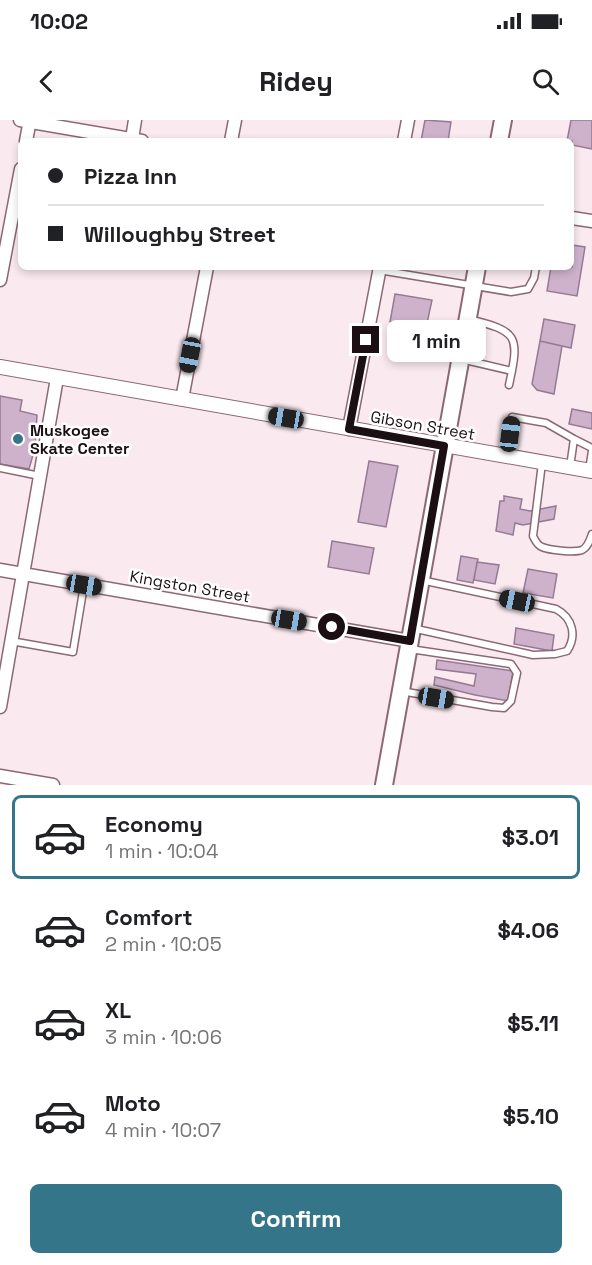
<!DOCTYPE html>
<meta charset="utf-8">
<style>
:root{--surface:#fff;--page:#f2f2f2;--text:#202124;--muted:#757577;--line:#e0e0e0;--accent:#357589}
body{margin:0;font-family:"Space Grotesk",sans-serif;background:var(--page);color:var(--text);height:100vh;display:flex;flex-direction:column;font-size:22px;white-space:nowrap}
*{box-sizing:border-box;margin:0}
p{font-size:20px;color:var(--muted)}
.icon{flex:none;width:33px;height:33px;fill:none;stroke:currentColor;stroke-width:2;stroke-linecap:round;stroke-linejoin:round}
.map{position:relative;height:665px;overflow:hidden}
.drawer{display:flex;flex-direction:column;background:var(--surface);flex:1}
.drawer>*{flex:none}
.banner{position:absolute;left:18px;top:18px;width:556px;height:132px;border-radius:9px;box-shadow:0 3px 9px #0003;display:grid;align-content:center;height:132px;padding:0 30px;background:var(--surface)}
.end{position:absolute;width:27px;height:27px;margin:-14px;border:8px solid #1c0f14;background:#fff;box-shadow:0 0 0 3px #fff}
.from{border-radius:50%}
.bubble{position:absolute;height:42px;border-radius:9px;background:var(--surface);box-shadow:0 3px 9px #0003;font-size:20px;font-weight:700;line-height:42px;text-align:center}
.car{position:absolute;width:18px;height:36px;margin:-18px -9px;border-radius:8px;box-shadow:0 0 4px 2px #0007;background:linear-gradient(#222 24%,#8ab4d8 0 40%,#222 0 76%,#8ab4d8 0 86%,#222 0)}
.banner b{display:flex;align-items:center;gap:21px;height:57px;font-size:22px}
.banner b+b{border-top:2px solid var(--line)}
.banner i{width:15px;height:15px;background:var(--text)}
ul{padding:10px 0 0;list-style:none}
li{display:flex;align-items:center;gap:18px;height:84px;margin:0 12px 9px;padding:0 18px;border:3px solid transparent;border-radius:9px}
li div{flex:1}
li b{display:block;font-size:22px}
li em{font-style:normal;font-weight:700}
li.active{border-color:var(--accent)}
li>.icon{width:54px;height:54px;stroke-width:1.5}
.action{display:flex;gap:12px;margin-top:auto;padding:12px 30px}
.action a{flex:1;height:69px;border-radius:9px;background:var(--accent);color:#fff;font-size:24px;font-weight:700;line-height:69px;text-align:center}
.status{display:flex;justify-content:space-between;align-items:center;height:42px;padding:0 30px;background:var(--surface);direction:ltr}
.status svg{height:16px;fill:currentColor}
header{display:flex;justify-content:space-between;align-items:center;height:78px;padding:0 30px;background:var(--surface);font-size:27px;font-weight:700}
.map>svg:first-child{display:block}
.building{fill:#ceb2cc;stroke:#957a93;stroke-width:1.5}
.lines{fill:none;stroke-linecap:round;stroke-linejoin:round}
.service-casing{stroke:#8b6875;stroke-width:9}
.minor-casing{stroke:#8b6875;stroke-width:15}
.tertiary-casing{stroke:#8b6875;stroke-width:16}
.secondary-casing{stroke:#8b6875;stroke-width:20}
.service{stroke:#fff;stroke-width:6}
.minor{stroke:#fff;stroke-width:12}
.tertiary{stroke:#fff;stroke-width:14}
.secondary{stroke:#fff;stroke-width:16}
.route{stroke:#1c0f14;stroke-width:8}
.poi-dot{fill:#357589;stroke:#fff;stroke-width:2}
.labels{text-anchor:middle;stroke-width:5;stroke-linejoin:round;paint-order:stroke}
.street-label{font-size:16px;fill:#1c0f14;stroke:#fff}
.poi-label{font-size:16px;font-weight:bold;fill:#1c0f14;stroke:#fff;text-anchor:start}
</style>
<div class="status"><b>10:02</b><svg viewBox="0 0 49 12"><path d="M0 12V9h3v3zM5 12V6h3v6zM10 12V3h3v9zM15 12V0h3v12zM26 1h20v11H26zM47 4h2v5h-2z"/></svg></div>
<header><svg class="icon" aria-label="back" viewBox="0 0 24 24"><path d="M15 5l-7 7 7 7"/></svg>Ridey<svg class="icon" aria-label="search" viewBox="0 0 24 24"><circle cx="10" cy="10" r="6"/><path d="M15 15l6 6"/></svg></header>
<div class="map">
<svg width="592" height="665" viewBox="0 0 592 665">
<rect width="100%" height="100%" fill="#faeaf0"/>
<path class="building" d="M425,0L451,2L448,21H421Z
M571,0H592V29L572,25V21H567Z
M572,125L585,127L577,176L547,171L551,147H572Z
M395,174L432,180L426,208L390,202Z
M544,199L575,205L571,228L540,221Z
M540,221L562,226L554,274L537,270L532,264Z
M0,276L22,280L20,291L37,295L35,328L29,349L0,344Z
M572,289L592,293V309L569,304Z
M369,341L398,346L386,407L358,402Z
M504,376L522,379L520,389L530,391L556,386L554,399L523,405L515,403L513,415L496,411L500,381H504Z
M332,421L374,428L369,454L328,447Z
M461,436L478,439L473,463L457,460Z
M477,442L499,445L495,464L474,460Z
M528,449L557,454L553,478L523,473Z
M516,508L554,515L552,531L514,524Z
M437,540L513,551L508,581L475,575L434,565L435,557L474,566L476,554L436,549Z"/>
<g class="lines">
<g class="service-casing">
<path id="service" d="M379,150L511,172L528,169L534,158L536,147
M468,199C518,211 520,215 509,265
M461,239L512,251
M574,319L592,328
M507,335L512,297L546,303L574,319L570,347
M542,343L533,416C535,420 537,425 542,427C549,430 574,433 582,430C588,427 590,420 592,414
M0,348L40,356
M589,350L592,331
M412,508L533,535L555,534L567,531C577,516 573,498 556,489L421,460
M11,521L73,532L84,465
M401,571L492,587L504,588L511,581L517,553L511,544L410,529"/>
</g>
<g class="minor-casing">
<path id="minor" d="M20,0L142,21
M132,19L135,0
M26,21L30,0
M231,21L235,0
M404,21L408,0
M572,98L592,101
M0,160L21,49
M182,279L207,147
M349,309L380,147
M0,450L410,521
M0,587L57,258
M0,656L53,665"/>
</g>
<g class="tertiary-casing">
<path id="tertiary" d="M0,247L592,351"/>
</g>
<g class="secondary-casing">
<path id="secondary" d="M499,21L503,0
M384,665L477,147"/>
</g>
<use href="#service" class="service"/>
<use href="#minor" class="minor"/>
<use href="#tertiary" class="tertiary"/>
<use href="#secondary" class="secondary"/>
</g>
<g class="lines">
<path class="route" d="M332,507L410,521L444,326L349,309L366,220"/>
</g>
<circle class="poi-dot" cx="18" cy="319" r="6"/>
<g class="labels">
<g class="street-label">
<text transform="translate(423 305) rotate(10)" y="6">Gibson Street</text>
<text transform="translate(190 466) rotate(10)" y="6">Kingston Street</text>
</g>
<g class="poi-label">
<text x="30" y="316">Muskogee<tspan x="30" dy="18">Skate Center</tspan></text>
</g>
</g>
</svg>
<i class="end from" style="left:332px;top:507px"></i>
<i class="end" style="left:366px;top:220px"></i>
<div class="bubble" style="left:387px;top:200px;width:99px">1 min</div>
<i class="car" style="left:190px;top:235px;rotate:191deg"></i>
<i class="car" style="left:286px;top:298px;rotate:280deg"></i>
<i class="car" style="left:510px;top:314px;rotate:7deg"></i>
<i class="car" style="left:84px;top:465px;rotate:100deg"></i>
<i class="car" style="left:517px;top:481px;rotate:282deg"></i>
<i class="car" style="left:289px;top:500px;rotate:100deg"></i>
<i class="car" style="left:436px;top:578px;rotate:100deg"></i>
<div class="banner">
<b><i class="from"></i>Pizza Inn</b>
<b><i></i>Willoughby Street</b>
</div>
</div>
<section class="drawer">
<ul>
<li class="active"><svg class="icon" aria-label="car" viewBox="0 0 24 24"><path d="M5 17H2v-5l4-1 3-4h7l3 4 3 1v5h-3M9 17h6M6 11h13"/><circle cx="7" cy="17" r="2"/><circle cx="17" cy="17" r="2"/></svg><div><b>Economy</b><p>1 min · 10:04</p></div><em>$3.01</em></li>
<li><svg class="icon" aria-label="car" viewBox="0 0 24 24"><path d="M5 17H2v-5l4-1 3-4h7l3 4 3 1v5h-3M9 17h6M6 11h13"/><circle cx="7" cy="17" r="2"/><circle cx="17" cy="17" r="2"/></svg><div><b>Comfort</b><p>2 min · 10:05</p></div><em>$4.06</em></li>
<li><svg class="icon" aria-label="car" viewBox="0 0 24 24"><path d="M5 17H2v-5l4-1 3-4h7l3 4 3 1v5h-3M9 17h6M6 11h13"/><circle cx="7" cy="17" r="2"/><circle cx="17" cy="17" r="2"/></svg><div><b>XL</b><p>3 min · 10:06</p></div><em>$5.11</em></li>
<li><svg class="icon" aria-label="car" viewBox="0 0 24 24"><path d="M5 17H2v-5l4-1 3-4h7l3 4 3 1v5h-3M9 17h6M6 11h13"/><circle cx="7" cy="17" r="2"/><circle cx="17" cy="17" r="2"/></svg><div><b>Moto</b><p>4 min · 10:07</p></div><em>$5.10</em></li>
</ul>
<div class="action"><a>Confirm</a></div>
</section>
